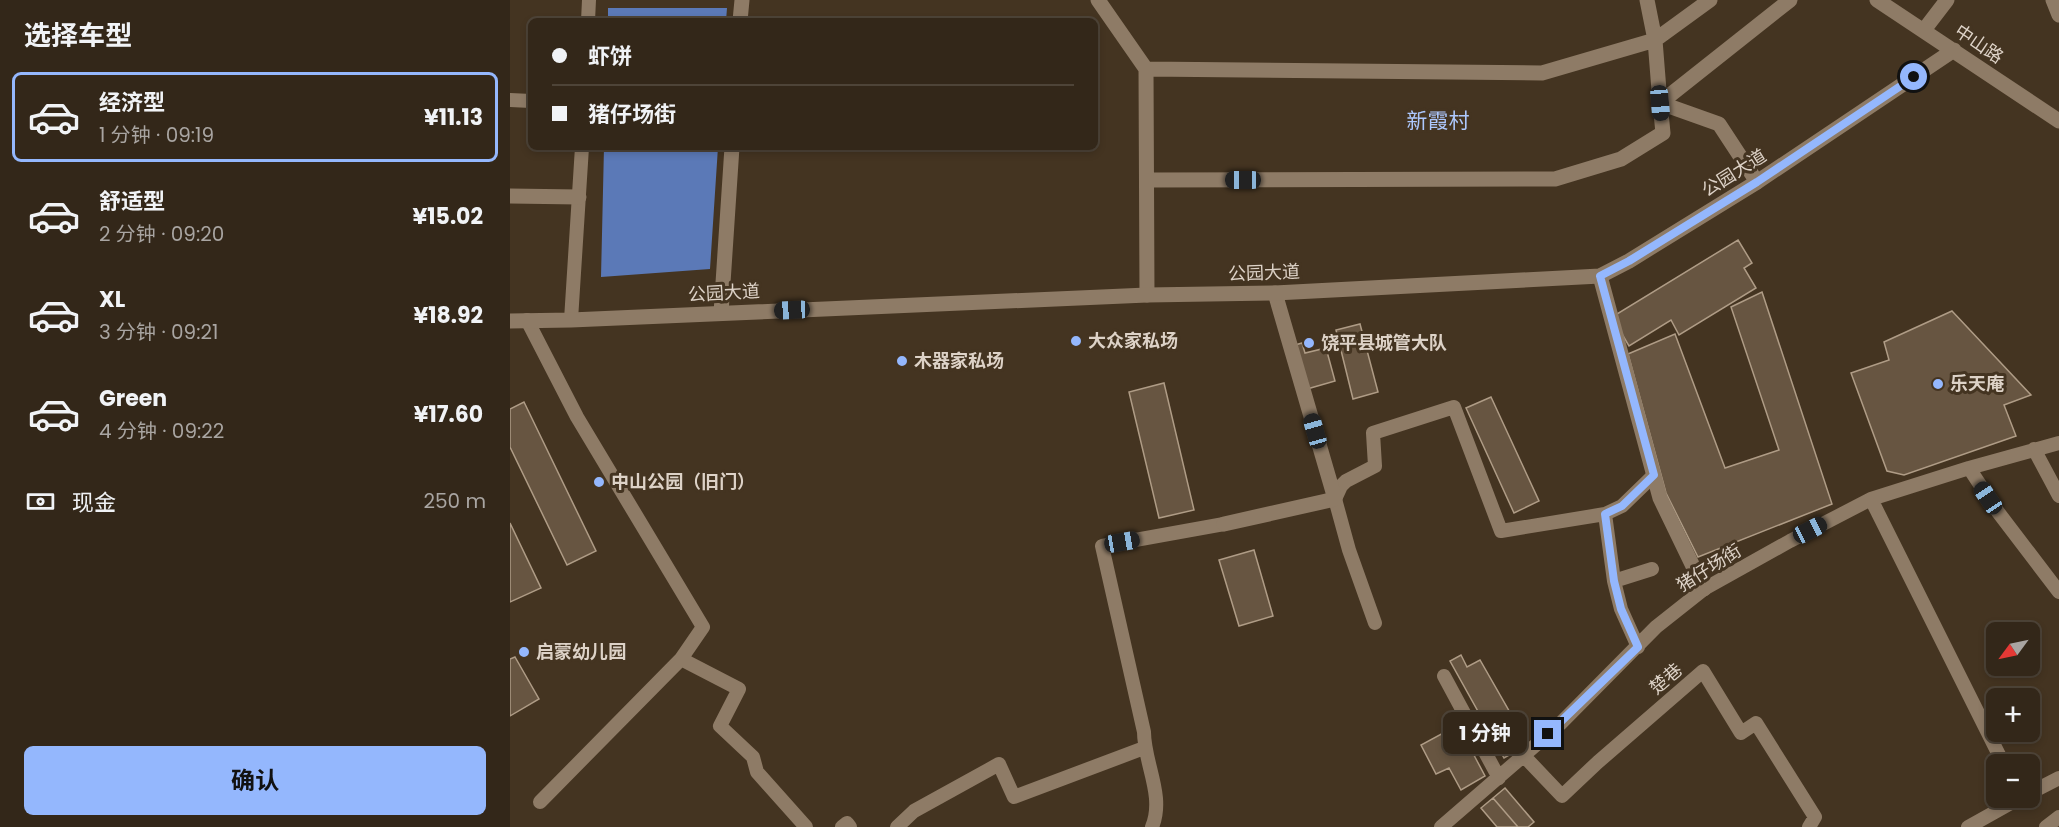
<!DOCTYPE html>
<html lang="zh">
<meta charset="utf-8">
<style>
:root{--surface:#332719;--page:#3b2f22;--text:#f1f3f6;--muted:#a9a5a2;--line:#4e4438;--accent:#94b7fd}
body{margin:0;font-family:Poppins,"Noto Sans SC",sans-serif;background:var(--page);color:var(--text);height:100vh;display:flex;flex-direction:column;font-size:22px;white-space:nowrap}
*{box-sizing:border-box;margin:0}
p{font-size:20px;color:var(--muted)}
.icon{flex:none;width:33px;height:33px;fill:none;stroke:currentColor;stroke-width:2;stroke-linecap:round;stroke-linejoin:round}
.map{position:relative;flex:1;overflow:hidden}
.panel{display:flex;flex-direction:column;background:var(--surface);width:510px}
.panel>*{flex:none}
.guide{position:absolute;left:18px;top:18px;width:570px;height:132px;border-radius:9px;box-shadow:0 3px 9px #0003,0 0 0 2px var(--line);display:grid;align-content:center;height:132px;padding:0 24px;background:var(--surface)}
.needle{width:39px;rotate:237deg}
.tools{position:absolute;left:1476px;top:622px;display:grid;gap:12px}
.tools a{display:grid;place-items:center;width:54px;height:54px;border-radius:9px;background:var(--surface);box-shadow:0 3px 9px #0003,0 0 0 2px var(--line);font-size:30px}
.end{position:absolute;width:27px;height:27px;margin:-14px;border:8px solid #94b7fd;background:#111;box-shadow:0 0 0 3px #111}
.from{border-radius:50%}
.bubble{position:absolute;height:42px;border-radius:9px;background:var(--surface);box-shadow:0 3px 9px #0003,0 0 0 2px var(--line);font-size:20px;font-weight:700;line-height:42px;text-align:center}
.car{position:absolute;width:18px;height:36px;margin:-18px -9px;border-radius:8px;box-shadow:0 0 4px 2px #0007;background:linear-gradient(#222 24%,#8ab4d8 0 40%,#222 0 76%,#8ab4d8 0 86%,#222 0)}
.guide b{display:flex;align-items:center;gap:21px;height:57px;font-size:22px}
.guide b+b{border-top:2px solid var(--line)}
.guide i{width:15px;height:15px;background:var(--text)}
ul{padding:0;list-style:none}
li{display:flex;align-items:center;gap:18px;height:90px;margin:0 12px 9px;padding:0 12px;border:3px solid transparent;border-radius:9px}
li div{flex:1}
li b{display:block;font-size:22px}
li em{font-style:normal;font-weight:700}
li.selected{border-color:var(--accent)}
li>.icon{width:54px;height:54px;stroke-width:1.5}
h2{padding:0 24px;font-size:27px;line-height:72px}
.pay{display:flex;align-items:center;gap:15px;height:66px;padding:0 24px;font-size:22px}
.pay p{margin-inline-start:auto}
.cta{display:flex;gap:12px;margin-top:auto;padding:12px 24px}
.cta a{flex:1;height:69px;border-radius:9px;background:var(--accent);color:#111;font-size:24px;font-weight:700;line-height:69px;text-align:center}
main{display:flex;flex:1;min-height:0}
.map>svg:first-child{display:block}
.water{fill:#5b79b7}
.building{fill:#675541;stroke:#af9c86;stroke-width:1.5}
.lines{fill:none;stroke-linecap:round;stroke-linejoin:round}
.lane{stroke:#8e7b66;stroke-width:14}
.street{stroke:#8e7b66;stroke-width:15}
.secondary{stroke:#8e7b66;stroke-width:15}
.route{stroke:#94b7fd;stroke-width:8}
.poi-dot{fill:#94b7fd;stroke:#443421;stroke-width:2}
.labels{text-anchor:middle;stroke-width:6;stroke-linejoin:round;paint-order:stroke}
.street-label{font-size:18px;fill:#ddd2c7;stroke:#443421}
.poi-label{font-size:18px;font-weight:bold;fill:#ddd2c7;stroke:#443421;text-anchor:start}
.quarter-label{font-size:21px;fill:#adc8fd;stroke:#443421}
</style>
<main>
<section class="panel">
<h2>选择车型</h2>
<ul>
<li class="selected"><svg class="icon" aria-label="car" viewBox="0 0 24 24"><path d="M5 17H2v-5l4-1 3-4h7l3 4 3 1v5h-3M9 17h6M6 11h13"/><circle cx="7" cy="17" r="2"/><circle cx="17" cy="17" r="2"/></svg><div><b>经济型</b><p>1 分钟 · 09:19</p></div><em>¥11.13</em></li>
<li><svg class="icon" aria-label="car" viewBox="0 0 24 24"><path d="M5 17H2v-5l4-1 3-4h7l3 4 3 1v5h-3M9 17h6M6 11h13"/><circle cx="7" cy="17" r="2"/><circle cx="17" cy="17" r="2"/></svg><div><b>舒适型</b><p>2 分钟 · 09:20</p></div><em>¥15.02</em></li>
<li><svg class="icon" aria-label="car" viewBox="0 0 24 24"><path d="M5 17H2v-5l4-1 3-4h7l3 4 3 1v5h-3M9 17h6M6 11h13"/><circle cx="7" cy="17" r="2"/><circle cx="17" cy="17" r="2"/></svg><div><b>XL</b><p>3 分钟 · 09:21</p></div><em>¥18.92</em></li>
<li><svg class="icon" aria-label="car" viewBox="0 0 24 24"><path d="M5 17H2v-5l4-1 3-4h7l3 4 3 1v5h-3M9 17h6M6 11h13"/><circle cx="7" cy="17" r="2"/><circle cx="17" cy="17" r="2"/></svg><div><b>Green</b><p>4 分钟 · 09:22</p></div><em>¥17.60</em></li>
</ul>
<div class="pay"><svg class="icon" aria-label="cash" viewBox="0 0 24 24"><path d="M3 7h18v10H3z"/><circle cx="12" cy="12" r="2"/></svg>现金<p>250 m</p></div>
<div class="cta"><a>确认</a></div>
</section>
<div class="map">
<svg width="1549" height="827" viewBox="0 0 1549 827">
<rect width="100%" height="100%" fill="#443421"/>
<path class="water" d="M98,8H217L216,21H98Z
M94,147H208L200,269L91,277Z"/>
<path class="building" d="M1228,240L1242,263L1234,268L1246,288L1169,335L1161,320L1119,346L1102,317Z
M1252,292L1322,504L1188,557L1156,493L1118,354L1165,334L1215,468L1269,450L1221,307Z
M1442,311L1521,395L1494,405L1506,436L1394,475L1377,471L1341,373L1379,360L1374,342Z
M850,324L868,392L843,399L826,330Z
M792,343L795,353L816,348L825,381L797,389L785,345Z
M654,383L684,510L649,518L619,392Z
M981,397L1029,501L1004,513L956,408Z
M14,402L86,551L57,565L0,447V409Z
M0,523L31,588L0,602Z
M744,550L763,616L729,626L709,560Z
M951,655L957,667L970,660L1006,723L998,727L1010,749L994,758L940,661Z
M5,657L29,699L0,716V659Z
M948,725L975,776L951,790L939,768L926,774L911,745Z
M995,788L1024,822L1018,827H1008L983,798Z
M983,798L1008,827H987L971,808Z"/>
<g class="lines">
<path class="lane" d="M78,21L79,0
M0,100L21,101
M17,320L67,417L193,627L171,659L229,689L210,726L243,757L247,772L296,827
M61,320L72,147
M1524,449L1549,496
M1459,468L1488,512L1549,592
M1361,499L1494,765
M1104,581L1095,514L1112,506L1144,475
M865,623L839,550L825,499L831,486L836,481L865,466L863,433L944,407L991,531L1095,514
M1128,647L1111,609L1104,581L1142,569
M934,676L989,778
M1014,756L1052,796L1088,762L1193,671L1231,733L1246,723L1305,817L1299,827
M1520,793L1549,778
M30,802L171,659
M332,827L337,823L340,827
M387,827L404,811L489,764L504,797L634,748
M642,827C655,796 634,763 634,732L592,546L714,524
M931,827L1050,724L1146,627L1194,589L1280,541L1361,499L1459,468L1549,443
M1458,827L1510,798
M1536,827L1549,817"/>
<path class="street" d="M588,0L636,69L637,295
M1137,0L1145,40L1150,103L1209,124L1247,182
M230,21L232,0
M636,69L1032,73L1145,40L1200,0
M638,180L1045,179L1111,159L1153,133L1150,103L1280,0
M0,196L69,197
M1090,276L1150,498L1194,589
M211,313L222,147
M714,524L825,499L765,293"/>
<path class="secondary" d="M1367,0L1549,121
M1543,0L1549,15
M1414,30L1437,0
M0,321L61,320L637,295L765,293L1090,276L1119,261L1247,182L1444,50"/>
</g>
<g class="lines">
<path class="route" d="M1038,734L1128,647L1111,609L1104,581L1095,514L1112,506L1144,475L1090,276L1119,261L1247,182L1404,77"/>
</g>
<g class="poi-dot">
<circle cx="566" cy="341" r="6"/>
<circle cx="799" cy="343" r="6"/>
<circle cx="392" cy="361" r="6"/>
<circle cx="1428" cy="384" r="6"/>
<circle cx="89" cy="482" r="6"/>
<circle cx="14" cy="652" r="6"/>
</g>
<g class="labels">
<g class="street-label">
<text transform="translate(1469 44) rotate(34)" y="6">中山路</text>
<text transform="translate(1224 173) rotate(-32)" y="6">公园大道</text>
<text transform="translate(754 273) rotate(-2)" y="6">公园大道</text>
<text transform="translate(214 293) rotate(-3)" y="6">公园大道</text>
<text transform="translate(1199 568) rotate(-32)" y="6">猪仔场街</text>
<text transform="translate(1156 679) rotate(-41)" y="6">楚巷</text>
</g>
<g class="poi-label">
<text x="578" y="347">大众家私场</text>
<text x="811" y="349">饶平县城管大队</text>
<text x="404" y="367">木器家私场</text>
<text x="1440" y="390">乐天庵</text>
<text x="101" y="488">中山公园（旧门）</text>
<text x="26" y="658">启蒙幼儿园</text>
</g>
<g class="quarter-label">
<text x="928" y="128">新霞村</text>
</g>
</g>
</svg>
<div class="tools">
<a><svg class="needle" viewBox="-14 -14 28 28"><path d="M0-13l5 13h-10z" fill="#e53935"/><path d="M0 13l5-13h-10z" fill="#a9a5a2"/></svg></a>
<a>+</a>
<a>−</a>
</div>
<i class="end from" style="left:1404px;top:77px"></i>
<i class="end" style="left:1038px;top:734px"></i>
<div class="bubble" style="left:933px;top:712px;width:84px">1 分钟</div>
<i class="car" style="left:1150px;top:103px;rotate:175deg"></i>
<i class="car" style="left:733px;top:180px;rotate:270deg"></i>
<i class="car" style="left:282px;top:310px;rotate:267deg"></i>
<i class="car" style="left:805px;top:431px;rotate:344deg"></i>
<i class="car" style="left:1478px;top:498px;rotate:326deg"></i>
<i class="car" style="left:1300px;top:530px;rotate:63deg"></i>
<i class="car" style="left:612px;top:542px;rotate:80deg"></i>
<div class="guide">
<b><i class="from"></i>虾饼</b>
<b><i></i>猪仔场街</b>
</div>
</div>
</main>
